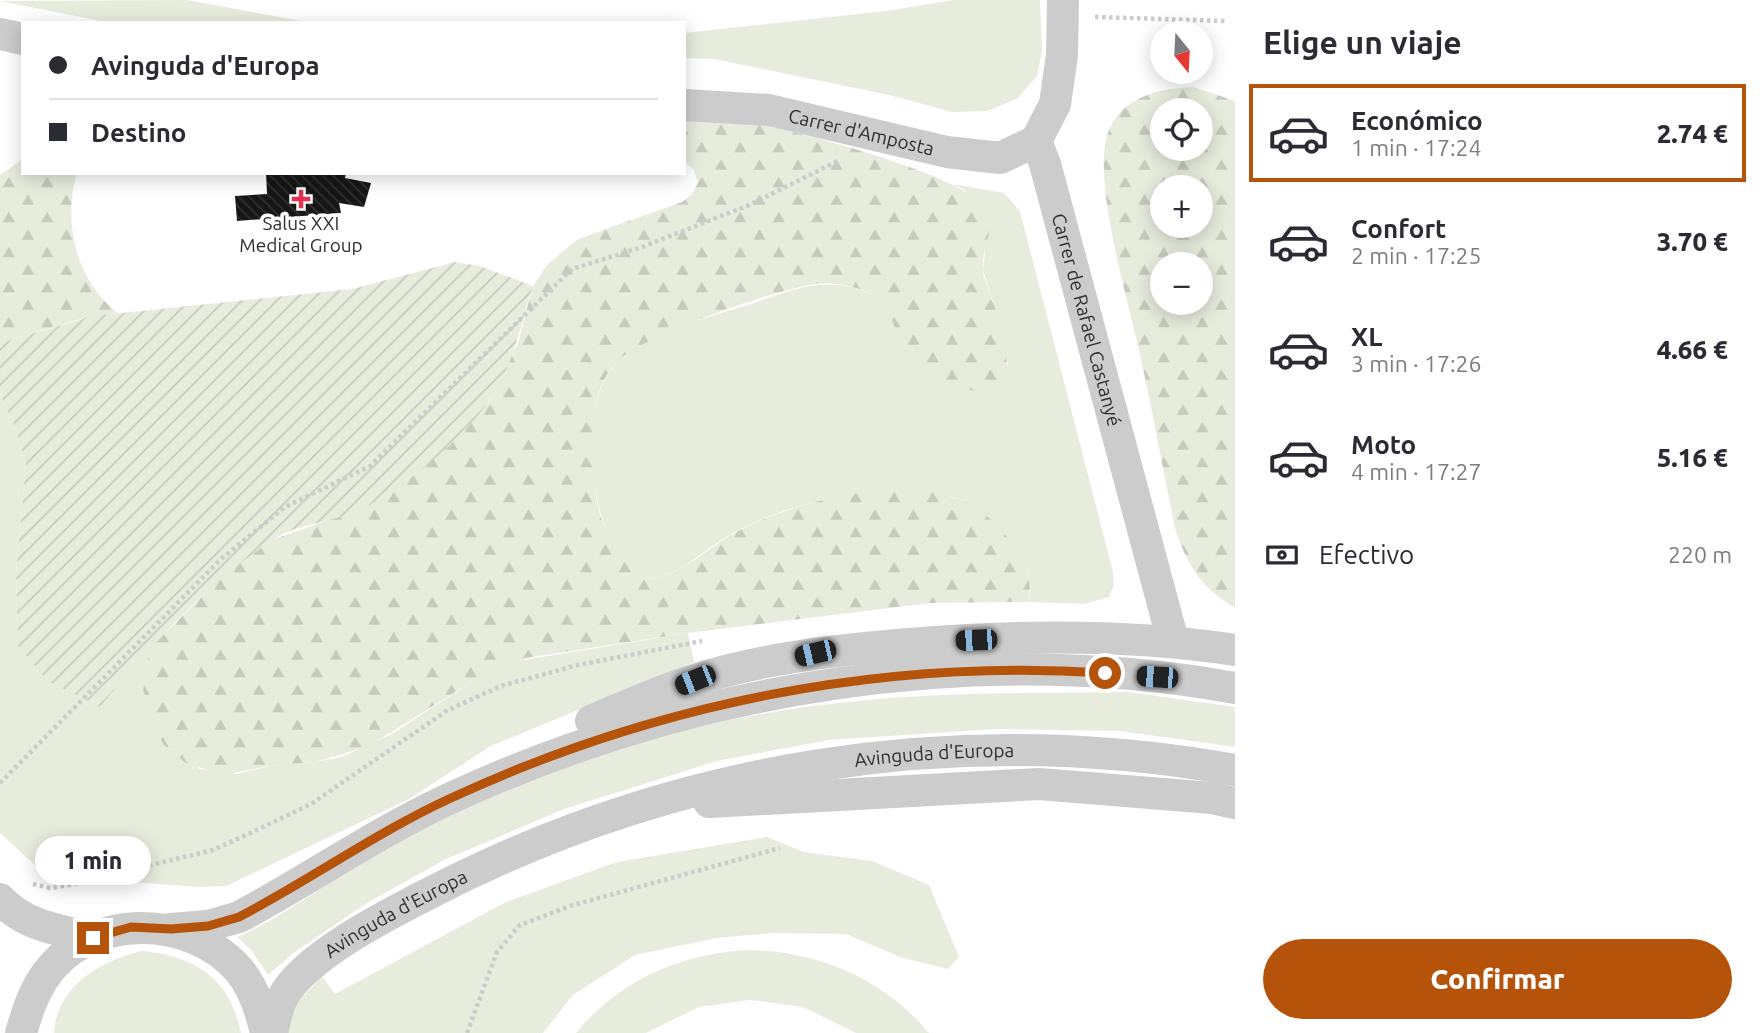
<!DOCTYPE html>
<html lang="es">
<meta charset="utf-8">
<style>
:root{--surface:#fff;--page:#f2f2f3;--text:#2b2b33;--muted:#7c7c81;--line:#e1e1e2;--accent:#b45309}
body{margin:0;font-family:Ubuntu,sans-serif;background:var(--page);color:var(--text);height:100vh;display:flex;flex-direction:column;font-size:26px;white-space:nowrap}
*{box-sizing:border-box;margin:0}
p{font-size:23px;color:var(--muted)}
.icon{flex:none;width:38px;height:38px;fill:none;stroke:currentColor;stroke-width:2;stroke-linecap:round;stroke-linejoin:round}
.map{position:relative;flex:1;overflow:hidden}
.side{display:flex;flex-direction:column;background:var(--surface);width:525px}
.side>*{flex:none}
.top-card{position:absolute;left:21px;top:21px;width:665px;height:154px;border-radius:0px;box-shadow:0 4px 18px #0003;display:grid;align-content:center;height:154px;padding:0 28px;background:var(--surface)}
.needle{width:46px;rotate:162deg}
.buttons{position:absolute;left:1150px;top:21px;display:grid;gap:14px}
.buttons a{display:grid;place-items:center;width:63px;height:63px;border-radius:50%;background:var(--surface);box-shadow:0 4px 18px #0003;font-size:35px}
.end{position:absolute;width:32px;height:32px;margin:-16px;border:9px solid #b45309;background:#fff;box-shadow:0 0 0 4px #fff}
.from{border-radius:50%}
.bubble{position:absolute;height:49px;border-radius:24px;background:var(--surface);box-shadow:0 4px 18px #0003;font-size:23px;font-weight:800;line-height:49px;text-align:center}
.car{position:absolute;width:21px;height:42px;margin:-21px -10px;border-radius:9px;box-shadow:0 0 5px 2px #0007;background:linear-gradient(#222 24%,#8ab4d8 0 40%,#222 0 76%,#8ab4d8 0 86%,#222 0)}
.top-card b{display:flex;align-items:center;gap:24px;height:66px;font-size:26px}
.top-card b+b{border-top:2px solid var(--line)}
.top-card i{width:18px;height:18px;background:var(--text)}
ul{padding:0;list-style:none}
li{display:flex;align-items:center;gap:21px;height:98px;margin:0 14px 10px;padding:0 14px;border:4px solid transparent;border-radius:0px}
li div{flex:1}
li b{display:block;font-size:26px}
li em{font-style:normal;font-weight:800}
li.active{border-color:var(--accent)}
li>.icon{width:63px;height:63px;stroke-width:1.5}
h2{padding:0 28px;font-size:32px;line-height:84px}
.pay{display:flex;align-items:center;gap:18px;height:77px;padding:0 28px;font-size:26px}
.pay p{margin-inline-start:auto}
.button{display:flex;gap:14px;margin-top:auto;padding:14px 28px}
.button a{flex:1;height:80px;border-radius:42px;background:var(--accent);color:#fff;font-size:28px;font-weight:800;line-height:80px;text-align:center}
main{display:flex;flex:1;min-height:0}
.map>svg:first-child{display:block}
.grass{fill:#e7ecdd}
.forest{fill:url(#forest-firs);fill-rule:evenodd}
.garden{fill:url(#garden-furrows)}
.building{fill:url(#building-back-hatch)}
.lines{fill:none;stroke-linecap:round;stroke-linejoin:round}
.path{stroke:#ccc;stroke-width:4.5;stroke-dasharray:3.5 3.5;stroke-linecap:butt}
.minor{stroke:#ccc;stroke-width:32}
.route{stroke:#b45309;stroke-width:9}
.poi-dot{fill:#e63252;stroke:#fff;stroke-width:2.5}
.labels{text-anchor:middle;stroke-width:7;stroke-linejoin:round;paint-order:stroke}
.street-label{font-size:19px;fill:#2f2f2f;stroke:#fff}
.poi-label{font-size:19px;fill:#2f2f2f;stroke:#fff}
</style>
<main>
<div class="map">
<svg width="1235" height="1033" viewBox="0 0 1235 1033">
<defs>
<pattern id="forest-firs" width="22" height="20" patternUnits="userSpaceOnUse" patternTransform="scale(1.75)"><rect width="22" height="20" fill="#e7ecdd"/><path d="M5 1l3.5 6h-7zM16 11l3.5 6h-7z" fill="#c6cbbe"/></pattern>
<pattern id="garden-furrows" width="10" height="10" patternUnits="userSpaceOnUse" patternTransform="scale(1.75)"><rect width="10" height="10" fill="#e7ecdd"/><path d="M-1 1l2-2M0 10L10 0M9 11l2-2" fill="none" stroke="#c6cbbe"/></pattern>
<pattern id="building-back-hatch" width="6" height="6" patternUnits="userSpaceOnUse" patternTransform="scale(1.75)"><rect width="6" height="6" fill="#161616"/><path d="M-1 5l2 2M0 0l6 6M5-1l2 2" fill="none" stroke="#303030"/></pattern>
</defs>
<rect width="100%" height="100%" fill="#fff"/>
<path class="grass" d="M187,0L312,23H111L0,1Z
M953,0H1040L1042,51L1037,76L1018,98L988,111L952,112L889,95L714,59L684,58V33L886,11Z
M953,184L1004,193L1020,211L1113,572L1114,585L1109,597L1084,604L1029,602C1035,569 1018,551 995,530C985,521 975,508 964,501C953,495 939,494 928,493C858,489 789,501 728,536C700,552 678,578 644,579C635,569 623,560 616,548C587,502 577,398 621,358C651,331 709,317 748,305C789,291 828,273 870,294C888,303 894,325 903,341L1008,365L1004,339L983,270L989,218L965,190Z
M0,394L14,425L26,463L16,574L18,646L100,707L150,648L143,690L199,769L237,774L275,765L315,762L342,757L392,734L473,681L511,662L688,633L694,662L491,746L409,799L226,886L199,887L63,877L36,866L0,833Z
M1128,692L1235,707V747L1120,731L996,729L829,740L717,761L564,809L444,860L367,903L292,954L268,975L252,951L237,937C290,914 335,876 386,848C420,830 456,813 491,797C604,746 734,712 858,701C948,692 1038,693 1128,692Z
M767,837L804,852L872,861L929,885L959,957L948,969L900,957L846,934L774,933L716,938L635,955L573,995L543,1033H287L298,1002L322,976L335,994L506,902L617,862Z
M748,950C818,951 884,979 929,1033H856L803,1007L750,1000L699,1007L646,1033H576C618,981 682,953 748,950Z
M142,951C195,956 230,978 241,1033H54C57,985 101,961 142,951Z"/>
<path class="forest" d="M1194,87L1235,101V608C1201,588 1187,565 1175,528C1163,469 1152,409 1139,350C1128,299 1090,176 1109,130C1123,96 1161,88 1194,87ZM1200,110V149H1162V110ZM1162,187H1200V226H1162ZM1162,264H1200V303H1162Z
M684,119C702,119 720,118 737,120C781,126 964,174 986,208C998,227 980,250 983,270C983,277 987,284 989,291C1000,323 1018,360 997,391C959,396 925,373 904,342C890,322 887,300 862,290C847,285 830,282 815,284C775,290 650,333 621,358C596,380 592,414 593,446C594,513 598,528 644,579C681,578 707,547 738,531C796,500 914,471 974,506C983,511 991,520 998,527C1019,548 1034,572 1029,602L930,603L688,633L526,658L473,681L369,746L315,762L275,765L223,775L186,763L164,745L157,733L143,690L150,648L228,571L272,540L365,507L426,465L470,423L490,400L518,343L533,286L547,265L578,239L682,202L692,194L698,182L693,169L684,161Z
M23,159V173H77C62,221 76,282 118,313L81,319L0,343V175Z"/>
<path class="garden" d="M455,262L480,266L533,286C522,320 516,354 498,386C474,431 411,483 366,507C337,523 298,522 271,541C204,586 151,646 100,707L48,681L18,646L16,574L26,463L14,425L0,394V343L93,316L352,289Z"/>
<path class="building" d="M266,173H346L345,178L371,183L364,207L339,203L341,213L237,221L235,196L267,194Z"/>
<g class="lines">
<path class="path" d="M1095,17L1225,21
M0,783L221,559L285,507L370,466L572,269L642,247L747,206L840,160
M33,884L50,888L69,885L213,850L246,835L311,804L448,710L501,686L578,665L702,641
M467,1033L497,952L520,925L570,906L780,848"/>
<g class="minor">
<path id="s1" d="M1063,0L1062,55L1055,104L1036,141L1045,164L1173,641"/>
<path d="M0,34L23,39"/>
<path id="s2" d="M684,105L769,110L947,152L1000,158L1036,141"/>
<path d="M591,721C624,707 659,691 694,680C760,659 829,651 897,645C1010,635 1123,633 1235,650"/>
<path d="M709,802L1039,784L1212,798L1235,803"/>
<path d="M0,899C25,926 58,930 93,938"/>
<path d="M171,929L208,926L239,917C310,879 377,832 451,798C691,687 974,641 1235,688"/>
<path d="M21,1033C27,1013 32,996 43,979C87,912 189,913 239,970C254,988 261,1011 266,1033"/>
<path id="s3" d="M272,1033C275,1022 277,1008 283,997C304,957 387,915 428,894C676,765 959,720 1235,770"/>
</g>
</g>
<g class="lines">
<path class="route" d="M93,938L131,927L171,929L208,926L239,917C310,880 377,832 451,798C654,704 881,658 1105,673"/>
</g>
<path class="poi-dot" d="M297.5 188.5h7v7h7v7h-7v7h-7v-7h-7v-7h7z"/>
<g class="labels">
<g class="street-label">
<text dy="7" stroke="none"><textPath href="#s2" startOffset="180">Carrer d'Amposta</textPath></text>
<text dy="7" stroke="none"><textPath href="#s1" startOffset="332">Carrer de Rafael Castanyé</textPath></text>
<text dy="7" stroke="none"><textPath href="#s3" startOffset="747">Avinguda d'Europa</textPath></text>
<text dy="7" stroke="none"><textPath href="#s3" startOffset="180">Avinguda d'Europa</textPath></text>
</g>
<g class="poi-label">
<text x="301" y="230">Salus XXI<tspan x="301" dy="22">Medical Group</tspan></text>
</g>
</g>
</svg>
<div class="buttons">
<a><svg class="needle" viewBox="-14 -14 28 28"><path d="M0-13l5 13h-10z" fill="#e53935"/><path d="M0 13l5-13h-10z" fill="#7c7c81"/></svg></a>
<a><svg class="icon" aria-label="locate" viewBox="0 0 24 24"><circle cx="12" cy="12" r="6"/><path d="M12 2v4M12 18v4M2 12h4M18 12h4"/></svg></a>
<a>+</a>
<a>−</a>
</div>
<i class="end from" style="left:1105px;top:673px"></i>
<i class="end" style="left:93px;top:938px"></i>
<div class="bubble" style="left:35px;top:836px;width:116px">1 min</div>
<i class="car" style="left:976px;top:640px;rotate:268deg"></i>
<i class="car" style="left:815px;top:653px;rotate:257deg"></i>
<i class="car" style="left:1157px;top:677px;rotate:274deg"></i>
<i class="car" style="left:695px;top:680px;rotate:248deg"></i>
<div class="top-card">
<b><i class="from"></i>Avinguda d'Europa</b>
<b><i></i>Destino</b>
</div>
</div>
<section class="side">
<h2>Elige un viaje</h2>
<ul>
<li class="active"><svg class="icon" aria-label="car" viewBox="0 0 24 24"><path d="M5 17H2v-5l4-1 3-4h7l3 4 3 1v5h-3M9 17h6M6 11h13"/><circle cx="7" cy="17" r="2"/><circle cx="17" cy="17" r="2"/></svg><div><b>Económico</b><p>1 min · 17:24</p></div><em>2.74 €</em></li>
<li><svg class="icon" aria-label="car" viewBox="0 0 24 24"><path d="M5 17H2v-5l4-1 3-4h7l3 4 3 1v5h-3M9 17h6M6 11h13"/><circle cx="7" cy="17" r="2"/><circle cx="17" cy="17" r="2"/></svg><div><b>Confort</b><p>2 min · 17:25</p></div><em>3.70 €</em></li>
<li><svg class="icon" aria-label="car" viewBox="0 0 24 24"><path d="M5 17H2v-5l4-1 3-4h7l3 4 3 1v5h-3M9 17h6M6 11h13"/><circle cx="7" cy="17" r="2"/><circle cx="17" cy="17" r="2"/></svg><div><b>XL</b><p>3 min · 17:26</p></div><em>4.66 €</em></li>
<li><svg class="icon" aria-label="car" viewBox="0 0 24 24"><path d="M5 17H2v-5l4-1 3-4h7l3 4 3 1v5h-3M9 17h6M6 11h13"/><circle cx="7" cy="17" r="2"/><circle cx="17" cy="17" r="2"/></svg><div><b>Moto</b><p>4 min · 17:27</p></div><em>5.16 €</em></li>
</ul>
<div class="pay"><svg class="icon" aria-label="cash" viewBox="0 0 24 24"><path d="M3 7h18v10H3z"/><circle cx="12" cy="12" r="2"/></svg>Efectivo<p>220 m</p></div>
<div class="button"><a>Confirmar</a></div>
</section>
</main>
